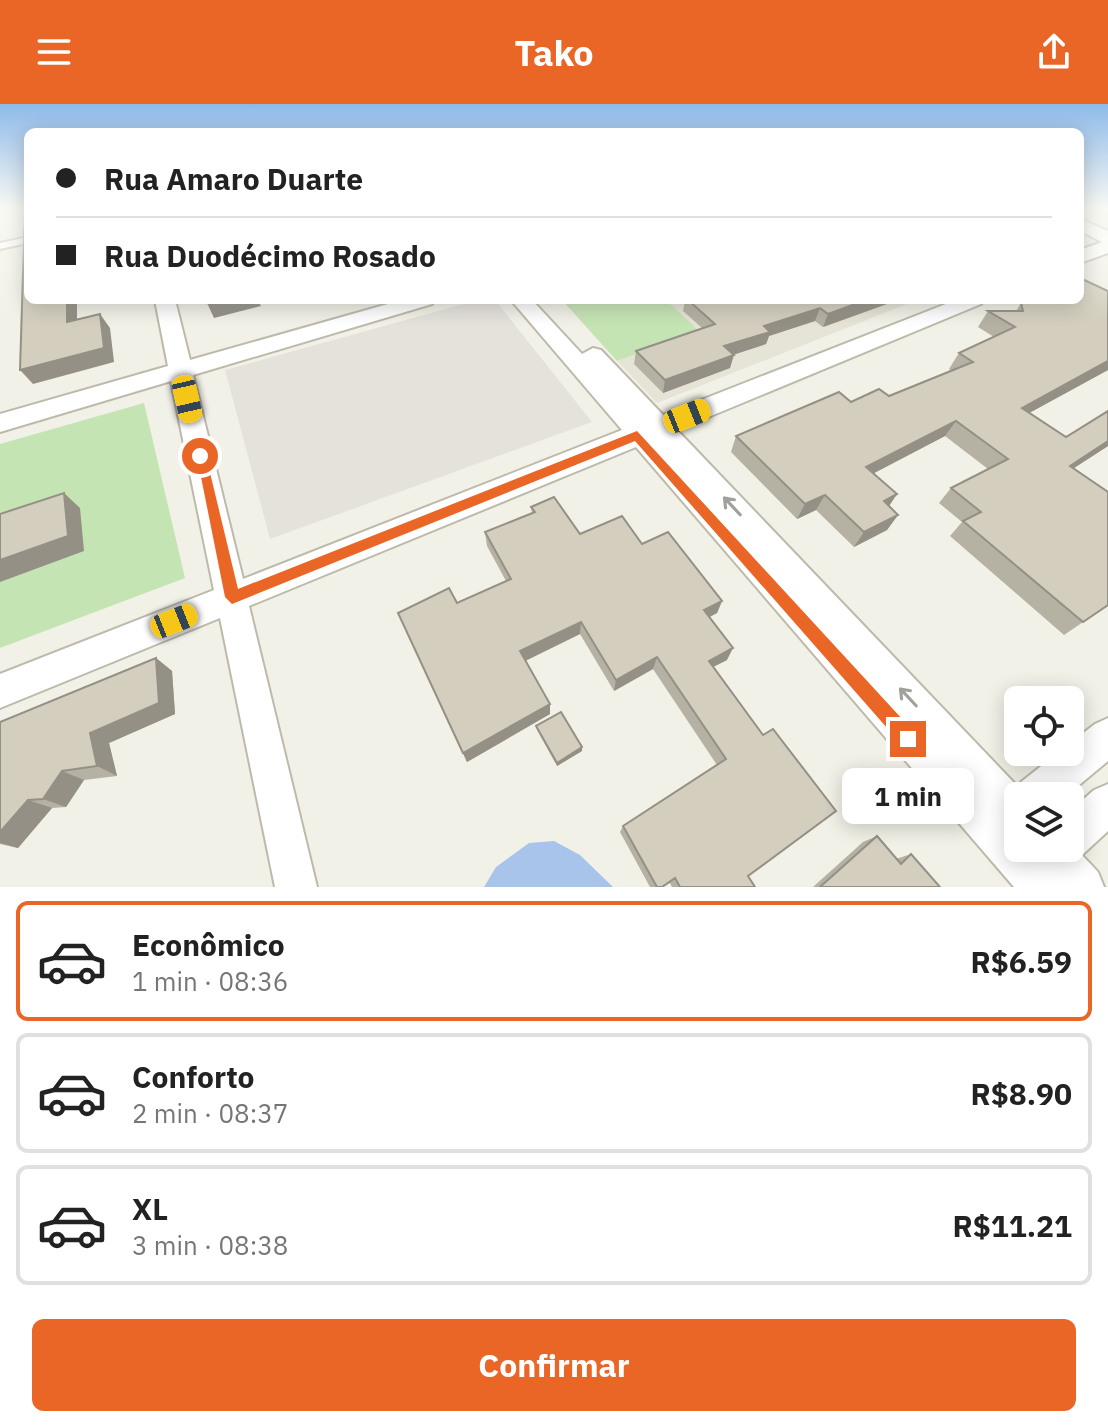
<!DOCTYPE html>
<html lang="pt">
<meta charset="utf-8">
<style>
:root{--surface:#fff;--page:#f2f2f2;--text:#222;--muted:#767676;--line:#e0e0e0;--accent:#ea6626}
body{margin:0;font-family:"IBM Plex Sans",sans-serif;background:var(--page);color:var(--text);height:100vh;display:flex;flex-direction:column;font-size:30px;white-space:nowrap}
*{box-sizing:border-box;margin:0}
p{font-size:26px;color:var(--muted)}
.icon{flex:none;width:44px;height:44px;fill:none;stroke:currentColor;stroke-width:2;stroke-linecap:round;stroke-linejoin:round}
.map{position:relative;height:783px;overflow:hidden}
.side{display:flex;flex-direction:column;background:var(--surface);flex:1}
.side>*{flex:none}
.guide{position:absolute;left:24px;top:24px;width:1060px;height:176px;border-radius:12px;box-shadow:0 4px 20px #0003;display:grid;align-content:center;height:176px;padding:0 32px;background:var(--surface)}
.fabs{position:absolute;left:1004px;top:582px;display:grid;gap:16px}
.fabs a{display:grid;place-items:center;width:80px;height:80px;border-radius:12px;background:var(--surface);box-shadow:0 4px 20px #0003;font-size:40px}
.end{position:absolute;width:36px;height:36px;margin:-18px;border:10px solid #ea6626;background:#fff;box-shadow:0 0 0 4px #fff}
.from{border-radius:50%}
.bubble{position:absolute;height:56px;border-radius:12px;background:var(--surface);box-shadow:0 4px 20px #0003;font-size:26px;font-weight:800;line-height:56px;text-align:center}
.car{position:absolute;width:24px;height:48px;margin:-24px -12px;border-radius:10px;box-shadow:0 0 6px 2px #0007;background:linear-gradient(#f5c518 24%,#345 0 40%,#f5c518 0 76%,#345 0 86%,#f5c518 0)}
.guide b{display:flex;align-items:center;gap:28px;height:76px;font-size:30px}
.guide b+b{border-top:2px solid var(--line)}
.guide i{width:20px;height:20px;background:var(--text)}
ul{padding:14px 0 0;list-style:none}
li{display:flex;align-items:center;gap:24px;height:120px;margin:0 16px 12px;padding:0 16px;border:4px solid var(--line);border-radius:12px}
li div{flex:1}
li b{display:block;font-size:30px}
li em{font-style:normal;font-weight:800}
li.current{border-color:var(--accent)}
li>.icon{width:72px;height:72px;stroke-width:1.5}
.button{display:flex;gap:16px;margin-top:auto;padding:16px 32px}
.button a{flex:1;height:92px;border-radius:12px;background:var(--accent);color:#fff;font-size:32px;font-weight:800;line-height:92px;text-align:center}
header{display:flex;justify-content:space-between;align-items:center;height:104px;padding:0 32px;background:var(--accent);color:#fff;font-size:36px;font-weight:800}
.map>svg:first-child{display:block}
.residential{fill:#e6e4d6}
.industrial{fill:#e5e2dc}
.green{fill:#c5e4b3}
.water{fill:#a8c4eb}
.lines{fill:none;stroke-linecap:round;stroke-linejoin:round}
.lane-casing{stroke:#bdbaab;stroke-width:4}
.street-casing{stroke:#bdbaab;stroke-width:4}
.lane{fill:#fff;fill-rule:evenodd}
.street{fill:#fff;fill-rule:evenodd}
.wall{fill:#b5b1a3}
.shaded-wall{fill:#949085}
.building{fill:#d3cebe;stroke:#949085;stroke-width:2}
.oneway{stroke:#a2a09b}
.route{fill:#ea6626}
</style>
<header><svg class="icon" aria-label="menu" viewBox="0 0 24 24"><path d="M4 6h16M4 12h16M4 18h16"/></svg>Tako<svg class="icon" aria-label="share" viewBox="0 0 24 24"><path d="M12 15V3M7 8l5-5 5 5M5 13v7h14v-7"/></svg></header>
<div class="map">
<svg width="1108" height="783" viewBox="0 0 1108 783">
<rect width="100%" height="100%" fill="#f2f1e7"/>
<path class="residential" d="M682,196H917L657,299L617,257L698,227L669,200Z"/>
<path class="industrial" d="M478,196H495L592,318L270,435L225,266Z"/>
<path class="green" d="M562,196H682L670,200L699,227L617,257Z
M144,299L185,474L0,544V340Z"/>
<path class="water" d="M554,737L580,751L613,783H484L496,763L529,739Z"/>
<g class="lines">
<g class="lane-casing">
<path id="lane" d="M28,133V139L0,145V139Z"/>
</g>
<g class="street-casing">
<path id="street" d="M1080,115L1108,127V149L1080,159V146L1102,138L1080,127Z
M155,196H175L190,256L402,196H435L432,200L193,271L243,475L622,326L511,196H532L582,250L593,244L601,246L663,311L956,196H984L981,200L677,326L1019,684L1021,678L1059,648H1070V639L1095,620L1108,614V657L1066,692H1018V744H1070V707L1094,686L1108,680V727L1082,751L1098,768L1104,783H1014L636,343L249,502L317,783H275L220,514L0,604V570L214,486L171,277L0,328V310L168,262Z"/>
</g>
<use href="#lane" class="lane"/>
<use href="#street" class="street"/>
</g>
<path class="wall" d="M1108,187V266L1029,309L1066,333L1108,307V342L1074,364L1108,501L1064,531L950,432L962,418L939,399L951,384L988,365L945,332L874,369L897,390L889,402L898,411L887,426L854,443L816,406L797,415L731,348L736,332L851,298L889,292L951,267L949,265L959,249L994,233L978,223L988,207H1016L1021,199Z
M685,196H898L823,223L815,217L769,232L766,240L733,251L730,264L663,289L634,260L636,247L702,224L683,207Z
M531,403L580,430L642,440L722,497L717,509L710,513L727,556L713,563L748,772L755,783H672L670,779L663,783H650L620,728L623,722L717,661L653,565L614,587L580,530L525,557L550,610L467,658L398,509L457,499L506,477L487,442L485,428L532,409Z
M156,554L172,567L175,610L109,639L117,672L84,676L66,703L52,704L18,744L0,740V618Z
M536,622L582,643V647L557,662L537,626Z
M877,732L896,755L911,750L940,783H813L863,738Z"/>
<path class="shaded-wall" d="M67,196H77V232L67,218Z
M221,196H258L261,202L214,214L207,199Z
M866,196H898L823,223L828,210Z
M820,204L815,217L769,232L766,240L720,255L724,242L764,222Z
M100,210L110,224L114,258L33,280L20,266Z
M734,251L730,264L663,289L665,276Z
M1108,257V266L1009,320L1022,304Z
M956,317L945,332L857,378L866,363Z
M1108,337V342L1054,377L1070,362Z
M64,389L80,404L84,447L0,478V456Z
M897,390L887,405L884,397Z
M825,391L816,406L797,415L805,400Z
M898,411L887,426L854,443L864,428Z
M722,497L717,509L699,518L704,506Z
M581,518L580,530L521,559L520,547Z
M733,544L727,556L703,568L709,557Z
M657,553L653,565L614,587L616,576Z
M156,554L172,567L175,610L109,639L117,672L97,662L90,629Z
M550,600V610L467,658L463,649Z
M582,643V647L557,662V659Z
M62,667L84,676L66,703L43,695Z
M28,696L52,704L18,744L0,739V728Z"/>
<path class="building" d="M25,104H28V196H67V218L100,210L104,244L20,266Z
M1080,174L1108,187V257L1022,304L1066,333L1108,307V337L1070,362L1108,388V501L1083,518L963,417L981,408L951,384L1008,355L956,317L866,363L897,390L884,397L898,411L864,428L825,391L805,400L736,332L839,288L851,298L879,285L889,292L973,258L959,249L1015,223L988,207H1023L1021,199L1028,196H1080Z
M206,196H221L207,199Z
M688,196H866L828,210L820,204L764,222L770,228L724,242L734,251L665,276L636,247L715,220Z
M64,389L68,432L0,456V410Z
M554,393L580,430L622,412L642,440L668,428L722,497L704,506L733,544L709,557L763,631L773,625L836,707L748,772L755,783H680L675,774L662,783H657L623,722L726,655L657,553L616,576L581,518L520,547L550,600L463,649L398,509L449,484L457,499L511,475L485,428L535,408L531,403Z
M156,554L159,599L90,629L97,662L62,667L43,695L28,696L0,728V618Z
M561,608L582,643L557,659L536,622Z
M877,732L901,760L911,750L940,783H820Z"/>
<defs><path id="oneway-shaft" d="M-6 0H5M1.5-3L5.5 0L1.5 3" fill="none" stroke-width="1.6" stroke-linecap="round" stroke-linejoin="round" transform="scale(2)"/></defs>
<g class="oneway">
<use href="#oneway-shaft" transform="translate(732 402) rotate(-133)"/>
<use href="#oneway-shaft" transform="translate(908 593) rotate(-133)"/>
</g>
<linearGradient id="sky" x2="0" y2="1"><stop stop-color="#8ebae9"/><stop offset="0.49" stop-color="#f9f9f4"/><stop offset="1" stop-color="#f9f9f4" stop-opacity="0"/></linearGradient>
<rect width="1108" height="214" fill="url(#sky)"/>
<path class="route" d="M637,327L915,629L917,635L915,641L908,643L902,641L635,337L237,498L232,500L225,493L196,348H204L206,352L238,485Z"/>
</svg>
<div class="fabs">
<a><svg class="icon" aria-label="locate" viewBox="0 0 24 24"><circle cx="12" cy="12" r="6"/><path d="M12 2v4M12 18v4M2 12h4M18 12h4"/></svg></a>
<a><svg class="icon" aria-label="layers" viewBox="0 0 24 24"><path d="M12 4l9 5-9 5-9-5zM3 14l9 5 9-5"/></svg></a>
</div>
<i class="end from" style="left:200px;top:352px"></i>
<i class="end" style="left:908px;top:635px"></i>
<div class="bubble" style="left:842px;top:664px;width:132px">1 min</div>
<i class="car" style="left:187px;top:295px;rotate:167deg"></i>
<i class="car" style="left:687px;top:312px;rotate:68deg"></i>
<i class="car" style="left:174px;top:517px;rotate:68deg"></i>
<div class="guide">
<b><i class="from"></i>Rua Amaro Duarte</b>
<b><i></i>Rua Duodécimo Rosado</b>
</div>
</div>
<section class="side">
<ul>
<li class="current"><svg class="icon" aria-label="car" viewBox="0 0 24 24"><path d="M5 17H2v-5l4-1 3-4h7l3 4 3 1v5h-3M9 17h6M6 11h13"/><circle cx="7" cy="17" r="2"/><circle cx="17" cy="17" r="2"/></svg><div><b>Econômico</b><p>1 min · 08:36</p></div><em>R$6.59</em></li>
<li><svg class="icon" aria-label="car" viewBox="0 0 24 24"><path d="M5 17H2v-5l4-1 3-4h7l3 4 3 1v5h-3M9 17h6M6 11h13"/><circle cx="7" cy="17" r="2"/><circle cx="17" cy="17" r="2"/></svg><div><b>Conforto</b><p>2 min · 08:37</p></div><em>R$8.90</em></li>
<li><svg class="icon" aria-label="car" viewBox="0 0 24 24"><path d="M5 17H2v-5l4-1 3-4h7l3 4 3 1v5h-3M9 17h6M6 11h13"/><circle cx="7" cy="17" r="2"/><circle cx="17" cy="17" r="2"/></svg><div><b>XL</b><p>3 min · 08:38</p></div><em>R$11.21</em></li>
</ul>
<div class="button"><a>Confirmar</a></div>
</section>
